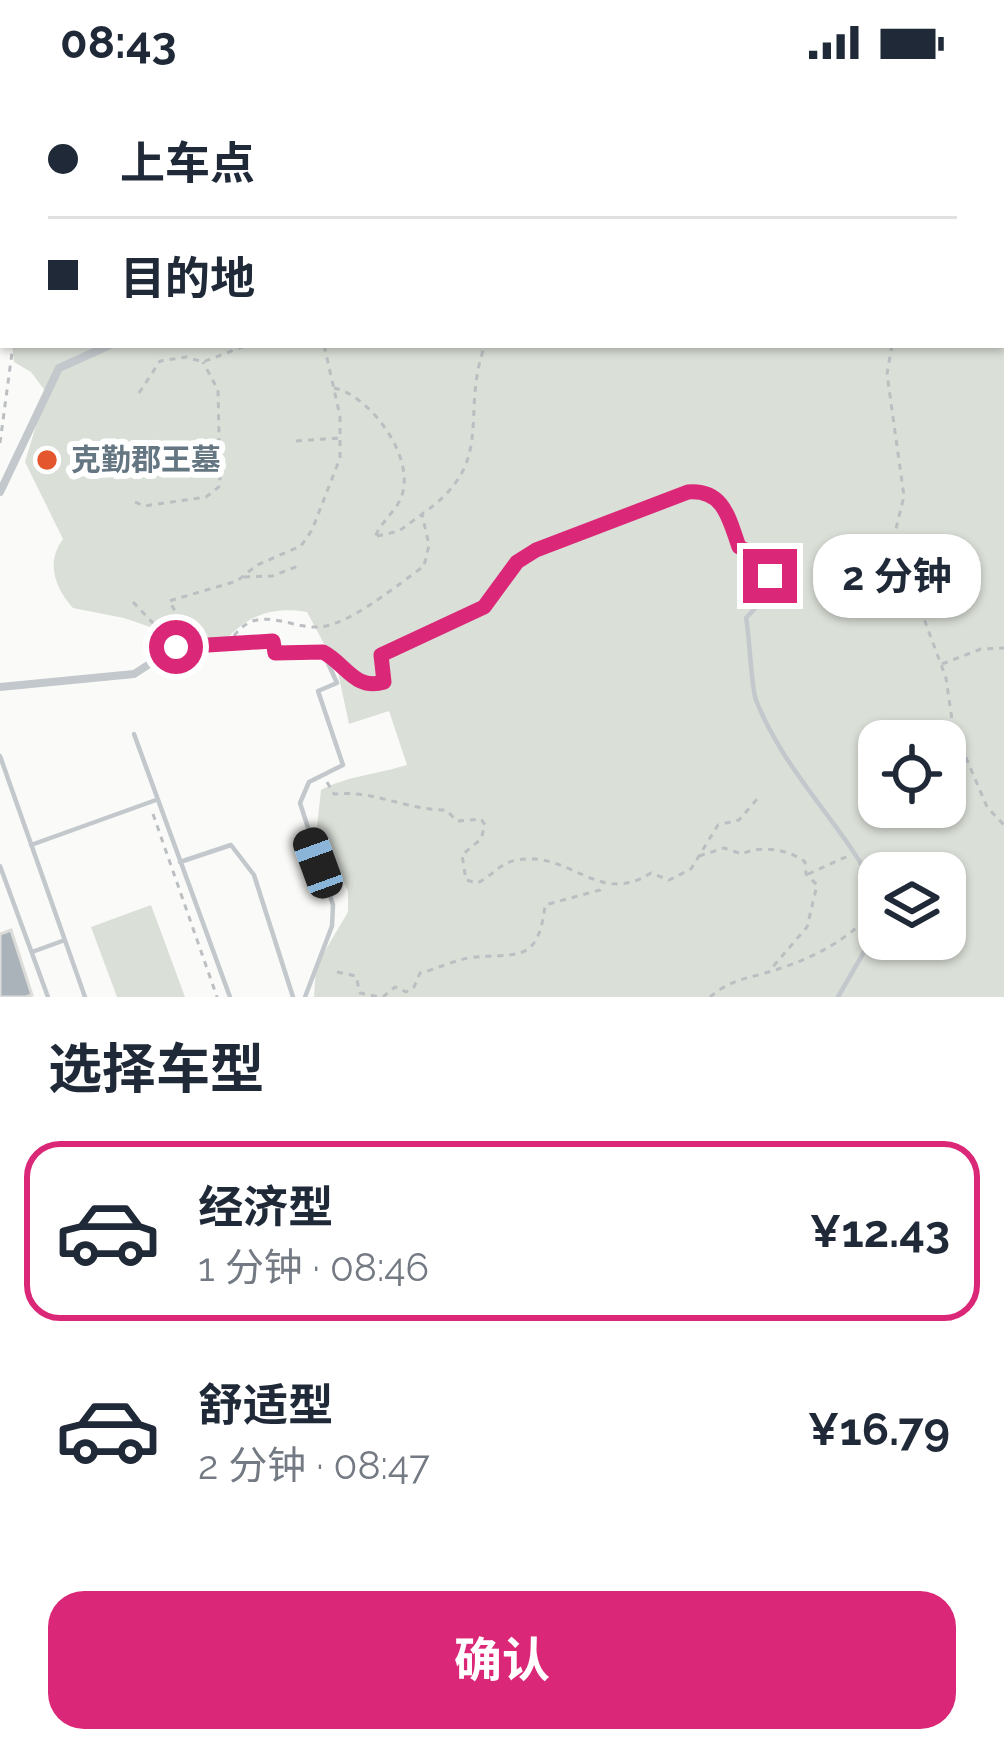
<!DOCTYPE html>
<html lang="zh">
<meta charset="utf-8">
<style>
:root{--surface:#fff;--page:#f6f6f7;--text:#1f2937;--muted:#747a83;--line:#e0e1e3;--accent:#db2777}
body{margin:0;font-family:Raleway,"Noto Sans SC",sans-serif;background:var(--page);color:var(--text);height:100vh;display:flex;flex-direction:column;font-size:45px;white-space:nowrap}
*{box-sizing:border-box;margin:0}
p{font-size:39px;color:var(--muted)}
.icon{flex:none;width:66px;height:66px;fill:none;stroke:currentColor;stroke-width:2;stroke-linecap:round;stroke-linejoin:round}
.map{position:relative;height:913px;overflow:hidden}
.panel{display:flex;flex-direction:column;background:var(--surface);flex:1}
.panel>*{flex:none}
.guide{position:absolute;left:0px;top:0px;width:1005px;height:264px;box-shadow:0 3px 9px #0004;display:grid;align-content:center;height:264px;padding:0 48px;background:var(--surface)}
.controls{position:absolute;left:858px;top:636px;display:grid;gap:24px}
.controls a{display:grid;place-items:center;width:108px;height:108px;border-radius:24px;background:var(--surface);box-shadow:0 3px 9px #0004;font-size:60px}
.end{position:absolute;width:54px;height:54px;margin:-27px;border:15px solid #db2777;background:#fff;box-shadow:0 0 0 6px #fff}
.from{border-radius:50%}
.bubble{position:absolute;height:84px;border-radius:36px;background:var(--surface);box-shadow:0 3px 9px #0004;font-size:39px;font-weight:700;line-height:84px;text-align:center}
.car{position:absolute;width:36px;height:72px;margin:-36px -18px;border-radius:15px;box-shadow:0 0 9px 3px #0007;background:linear-gradient(#222 24%,#8ab4d8 0 40%,#222 0 76%,#8ab4d8 0 86%,#222 0)}
.guide b{display:flex;align-items:center;gap:42px;height:114px;font-size:45px}
.guide b+b{border-top:3px solid var(--line)}
.guide i{width:30px;height:30px;background:var(--text)}
ul{padding:0;list-style:none}
li{display:flex;align-items:center;gap:36px;height:180px;margin:0 24px 18px;padding:0 24px;border:6px solid transparent;border-radius:36px}
li div{flex:1}
li b{display:block;font-size:45px}
li em{font-style:normal;font-weight:700}
li.active{border-color:var(--accent)}
li>.icon{width:108px;height:108px;stroke-width:1.5}
h2{padding:0 48px;font-size:54px;line-height:144px}
.button{display:flex;gap:24px;margin-top:auto;padding:24px 48px}
.button a{flex:1;height:138px;border-radius:36px;background:var(--accent);color:#fff;font-size:48px;font-weight:700;line-height:138px;text-align:center}
.status{display:flex;justify-content:space-between;align-items:center;height:84px;padding:0 60px;background:var(--surface);direction:ltr}
.status svg{height:33px;fill:currentColor}
.map>svg:first-child{display:block}
.green{fill:#dadfd7;fill-rule:evenodd}
.building{fill:#aab3b9;stroke:#dcdcda;stroke-width:3}
.lines{fill:none;stroke-linecap:round;stroke-linejoin:round}
.path{stroke:#bbbfc2;stroke-width:3;stroke-dasharray:6 6;stroke-linecap:butt}
.lane{stroke:#c3c8cc;stroke-width:4.5}
.street{stroke:#c3c8cc;stroke-width:8}
.route{stroke:#db2777;stroke-width:15}
.poi-dot{fill:#e4572e;stroke:#fff;stroke-width:4.5}
.labels{text-anchor:middle;stroke-width:12;stroke-linejoin:round;paint-order:stroke}
.poi-label{font-size:30px;font-weight:bold;fill:#657683;stroke:#fff;text-anchor:start}
</style>
<div class="status"><b>08:43</b><svg viewBox="0 0 49 12"><path d="M0 12V9h3v3zM5 12V6h3v6zM10 12V3h3v9zM15 12V0h3v12zM26 1h20v11H26zM47 4h2v5h-2z"/></svg></div>
<div class="map">
<svg width="1004" height="913" viewBox="0 0 1004 913">
<rect width="100%" height="100%" fill="#fafaf8"/>
<path class="green" d="M0,0H1004V913H314L316,882L348,828V807L317,743L321,706C347,692 378,690 407,681L389,627L349,640L337,584L307,528C272,522 244,532 223,560H200L124,534L73,524C54,503 46,478 63,455L25,378L46,308L31,288L14,278L12,261H1002V3H3V92ZM879,657H945V723H879ZM879,789H945V855H879Z
M151,821L185,913H117L91,843Z"/>
<path class="building" d="M11,846L32,911L26,913H0V850Z"/>
<g class="lines">
<path class="path" d="M274,0L278,3
M518,0L519,3
M970,0L972,3
M126,3L128,0
M593,3V0
M1001,3L1003,0
M1002,9L1004,8
M1002,26L1004,29
M0,55L3,56
M1002,118L1004,120
M1002,148L1004,149
M892,261L887,290L904,412L889,473L923,532L946,594L953,643L987,723L1004,741
M334,304C371,312 417,375 401,414C395,428 381,438 375,453
M139,309L160,277L186,273L203,278L247,261
M296,357L340,354
M0,359L13,261
M135,418L144,422L206,413L220,402L218,306L203,278
M377,452L399,447L421,431
M244,493L272,492L301,481
M133,518L169,556
M164,551L182,538L169,517L237,497L257,481L301,462L312,446L340,374V332L324,261
M234,552C258,519 289,545 320,543C349,541 399,500 424,482L429,461L422,430C498,378 459,332 485,261
M942,580L981,565L1004,564
M327,698L334,710C375,706 405,726 446,726L457,737L481,735L485,741L481,755L462,771L466,796L477,799C493,792 499,779 517,776C570,766 599,823 651,789L669,796L691,785L718,741L739,736L758,714
M153,730L217,913
M699,772L724,764L742,770C761,761 789,765 805,778L806,790L817,801L807,843L771,885
M808,790L848,772
M337,888L356,892L360,909L379,913
M383,913L395,903L406,908L414,903L420,889C436,885 453,877 468,874C514,867 538,884 545,821L600,806L603,799
M710,913C728,898 742,895 762,890C811,876 844,859 879,823"/>
<path class="lane" d="M275,569L323,568L359,599L384,598L381,571L485,523L517,478L536,466L689,408L704,406L726,426L739,463L763,474L770,492L761,518L746,534C750,554 751,603 756,616C785,690 844,741 879,811
M134,650L230,913
M0,672L85,913
M31,761L156,716
M180,778L231,761L254,791L293,913
M0,782L48,913
M32,868L65,856
M305,913L332,842L333,821L300,719L309,698L343,681L318,607L337,599L323,568
M838,913L879,842"/>
<path class="street" d="M0,408L59,284L110,261
M0,603L134,590L176,563L273,557L275,569"/>
</g>
<g class="lines">
<path class="route" d="M176,563L273,557L275,569L323,568C346,580 355,607 384,598L381,571L484,523L517,478L536,466L688,408C724,405 729,435 739,463L763,474L770,492"/>
</g>
<circle class="poi-dot" cx="47" cy="376" r="12"/>
<g class="labels">
<g class="poi-label">
<text x="71" y="386">克勤郡王墓</text>
</g>
</g>
</svg>
<div class="controls">
<a><svg class="icon" aria-label="locate" viewBox="0 0 24 24"><circle cx="12" cy="12" r="6"/><path d="M12 2v4M12 18v4M2 12h4M18 12h4"/></svg></a>
<a><svg class="icon" aria-label="layers" viewBox="0 0 24 24"><path d="M12 4l9 5-9 5-9-5zM3 14l9 5 9-5"/></svg></a>
</div>
<i class="end from" style="left:176px;top:563px"></i>
<i class="end" style="left:770px;top:492px"></i>
<div class="bubble" style="left:813px;top:450px;width:168px">2 分钟</div>
<i class="car" style="left:318px;top:779px;rotate:340deg"></i>
<div class="guide">
<b><i class="from"></i>上车点</b>
<b><i></i>目的地</b>
</div>
</div>
<section class="panel">
<h2>选择车型</h2>
<ul>
<li class="active"><svg class="icon" aria-label="car" viewBox="0 0 24 24"><path d="M5 17H2v-5l4-1 3-4h7l3 4 3 1v5h-3M9 17h6M6 11h13"/><circle cx="7" cy="17" r="2"/><circle cx="17" cy="17" r="2"/></svg><div><b>经济型</b><p>1 分钟 · 08:46</p></div><em>¥12.43</em></li>
<li><svg class="icon" aria-label="car" viewBox="0 0 24 24"><path d="M5 17H2v-5l4-1 3-4h7l3 4 3 1v5h-3M9 17h6M6 11h13"/><circle cx="7" cy="17" r="2"/><circle cx="17" cy="17" r="2"/></svg><div><b>舒适型</b><p>2 分钟 · 08:47</p></div><em>¥16.79</em></li>
</ul>
<div class="button"><a>确认</a></div>
</section>
